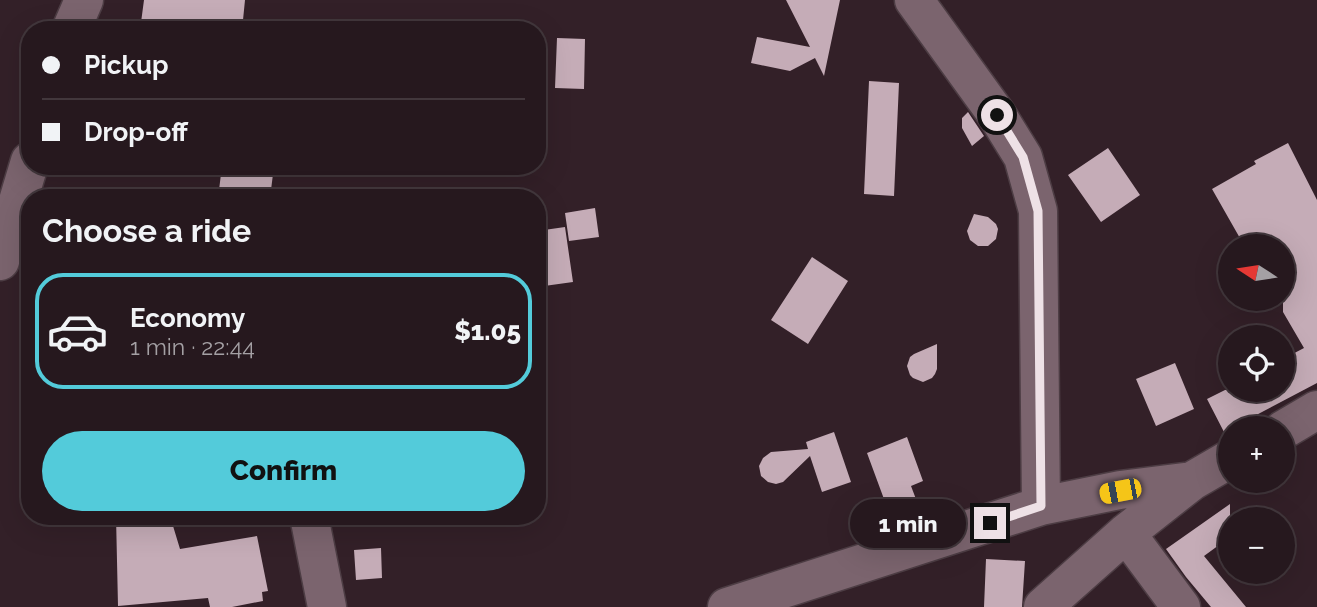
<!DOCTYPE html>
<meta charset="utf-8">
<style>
:root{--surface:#26181e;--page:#2e2127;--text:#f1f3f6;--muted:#a4a0a4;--line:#42373c;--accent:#53cbda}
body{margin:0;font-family:Raleway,sans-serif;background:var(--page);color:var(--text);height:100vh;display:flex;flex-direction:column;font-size:26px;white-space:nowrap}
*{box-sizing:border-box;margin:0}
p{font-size:23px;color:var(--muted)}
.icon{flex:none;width:38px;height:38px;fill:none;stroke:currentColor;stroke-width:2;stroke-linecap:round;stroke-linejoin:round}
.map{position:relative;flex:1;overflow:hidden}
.details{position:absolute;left:21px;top:189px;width:525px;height:336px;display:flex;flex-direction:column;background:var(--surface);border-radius:28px;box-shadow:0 7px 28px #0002,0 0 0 2px var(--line)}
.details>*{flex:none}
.banner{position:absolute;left:21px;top:21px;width:525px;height:154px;border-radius:28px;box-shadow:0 7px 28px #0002,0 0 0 2px var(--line);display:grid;align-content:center;height:154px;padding:0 21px;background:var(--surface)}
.needle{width:46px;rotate:282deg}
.controls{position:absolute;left:1218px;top:234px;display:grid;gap:14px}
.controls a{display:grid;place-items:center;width:77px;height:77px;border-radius:50%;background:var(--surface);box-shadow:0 7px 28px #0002,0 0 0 2px var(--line);font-size:35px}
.end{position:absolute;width:32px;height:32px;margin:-16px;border:9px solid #eee1e6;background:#111;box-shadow:0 0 0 4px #111}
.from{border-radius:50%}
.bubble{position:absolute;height:49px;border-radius:24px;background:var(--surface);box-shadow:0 7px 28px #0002,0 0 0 2px var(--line);font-size:23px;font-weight:800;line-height:49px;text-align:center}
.car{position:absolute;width:21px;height:42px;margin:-21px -10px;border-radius:9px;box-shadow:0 0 5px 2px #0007;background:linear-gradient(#f5c518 24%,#345 0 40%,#f5c518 0 76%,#345 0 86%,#f5c518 0)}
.banner b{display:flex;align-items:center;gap:24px;height:66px;font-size:26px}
.banner b+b{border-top:2px solid var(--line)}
.banner i{width:18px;height:18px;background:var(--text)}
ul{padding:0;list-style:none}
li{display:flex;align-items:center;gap:21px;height:116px;margin:0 14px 10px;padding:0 7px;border:4px solid transparent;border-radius:28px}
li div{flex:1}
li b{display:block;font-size:26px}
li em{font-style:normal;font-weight:800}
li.selected{border-color:var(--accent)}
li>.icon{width:63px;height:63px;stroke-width:1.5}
h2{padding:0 21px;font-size:32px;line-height:84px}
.button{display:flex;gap:14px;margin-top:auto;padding:14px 21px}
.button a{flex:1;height:80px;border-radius:42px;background:var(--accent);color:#111;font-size:28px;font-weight:800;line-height:80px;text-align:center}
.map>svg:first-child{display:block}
.building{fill:#c5acb7}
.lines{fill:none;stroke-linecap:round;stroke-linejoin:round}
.minor-casing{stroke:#4d3d44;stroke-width:41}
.minor{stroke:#7b646e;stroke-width:38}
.route{stroke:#eee1e6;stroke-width:9}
</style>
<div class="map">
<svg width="1317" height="607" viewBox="0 0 1317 607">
<rect width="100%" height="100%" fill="#332028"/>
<path class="building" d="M144,0H245L242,30H140Z
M786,0H840L824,76L815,58L790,71L751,63L757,37L810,47Z
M557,38L585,39L584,89L555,88Z
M869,81L899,83L894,196L864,194Z
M968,112L984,136L972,146L962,128V118Z
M1288,143L1317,200V383L1224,432L1207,399L1225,390H1283V359L1304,348L1283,312V247H1245L1212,189L1256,164L1254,161Z
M1108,148L1140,195L1101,222L1068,175Z
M222,166H274L270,198H218Z
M595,208L599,237L569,241L565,213Z
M974,214L988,217L996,224L998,229L996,239L988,246H978L970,240L967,231Z
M565,227L573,282L537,287V231Z
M812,257L848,281L808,344L771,320Z
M937,344V369L935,374L932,378L923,382L913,378L910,375L907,366L910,357L914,354Z
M1175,363L1194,409L1156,426L1136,379Z
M834,432L851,482L822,492L810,456L783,482L776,484L768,482L761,476L759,466L763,458L771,452L808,449L806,442Z
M907,437L923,481L911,486L919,507L891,518L867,453Z
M1230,504V537L1204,556L1246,607H1211L1186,577L1166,549Z
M116,516H170L180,549L257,536L268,591L262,592L263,601L232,607H210L208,598L118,606Z
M381,548L382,578L356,580L354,550Z
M986,559L1025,561L1022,607H984Z"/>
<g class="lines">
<g class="minor-casing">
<path id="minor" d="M914,0L997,115L1023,157L1038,211L1041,506
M71,30L84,0
M0,261L30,161
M1283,430L1317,410
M309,516L327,607
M1126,533L1181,607
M727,607L1041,506L1120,490L1192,481
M1043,607L1126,533L1192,481L1230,459"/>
</g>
<use href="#minor" class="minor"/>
</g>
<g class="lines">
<path class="route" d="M990,523L1041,506L1038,211L1023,157L997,115"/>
</g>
</svg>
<div class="controls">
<a><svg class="needle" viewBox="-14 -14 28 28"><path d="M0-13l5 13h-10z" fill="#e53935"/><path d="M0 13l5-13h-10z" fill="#a4a0a4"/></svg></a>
<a><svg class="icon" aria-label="locate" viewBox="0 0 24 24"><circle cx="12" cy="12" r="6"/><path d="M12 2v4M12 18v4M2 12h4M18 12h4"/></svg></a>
<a>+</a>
<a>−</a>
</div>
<i class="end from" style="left:997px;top:115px"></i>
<i class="end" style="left:990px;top:523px"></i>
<div class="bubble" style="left:850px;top:499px;width:116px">1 min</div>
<i class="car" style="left:1120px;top:491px;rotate:259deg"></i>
<div class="banner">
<b><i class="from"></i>Pickup</b>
<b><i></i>Drop-off</b>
</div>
<section class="details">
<h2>Choose a ride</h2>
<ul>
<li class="selected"><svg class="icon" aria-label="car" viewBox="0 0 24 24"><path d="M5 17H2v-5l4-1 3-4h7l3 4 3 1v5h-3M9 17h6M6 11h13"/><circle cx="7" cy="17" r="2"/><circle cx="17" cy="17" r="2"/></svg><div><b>Economy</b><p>1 min · 22:44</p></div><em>$1.05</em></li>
</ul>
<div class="button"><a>Confirm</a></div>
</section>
</div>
